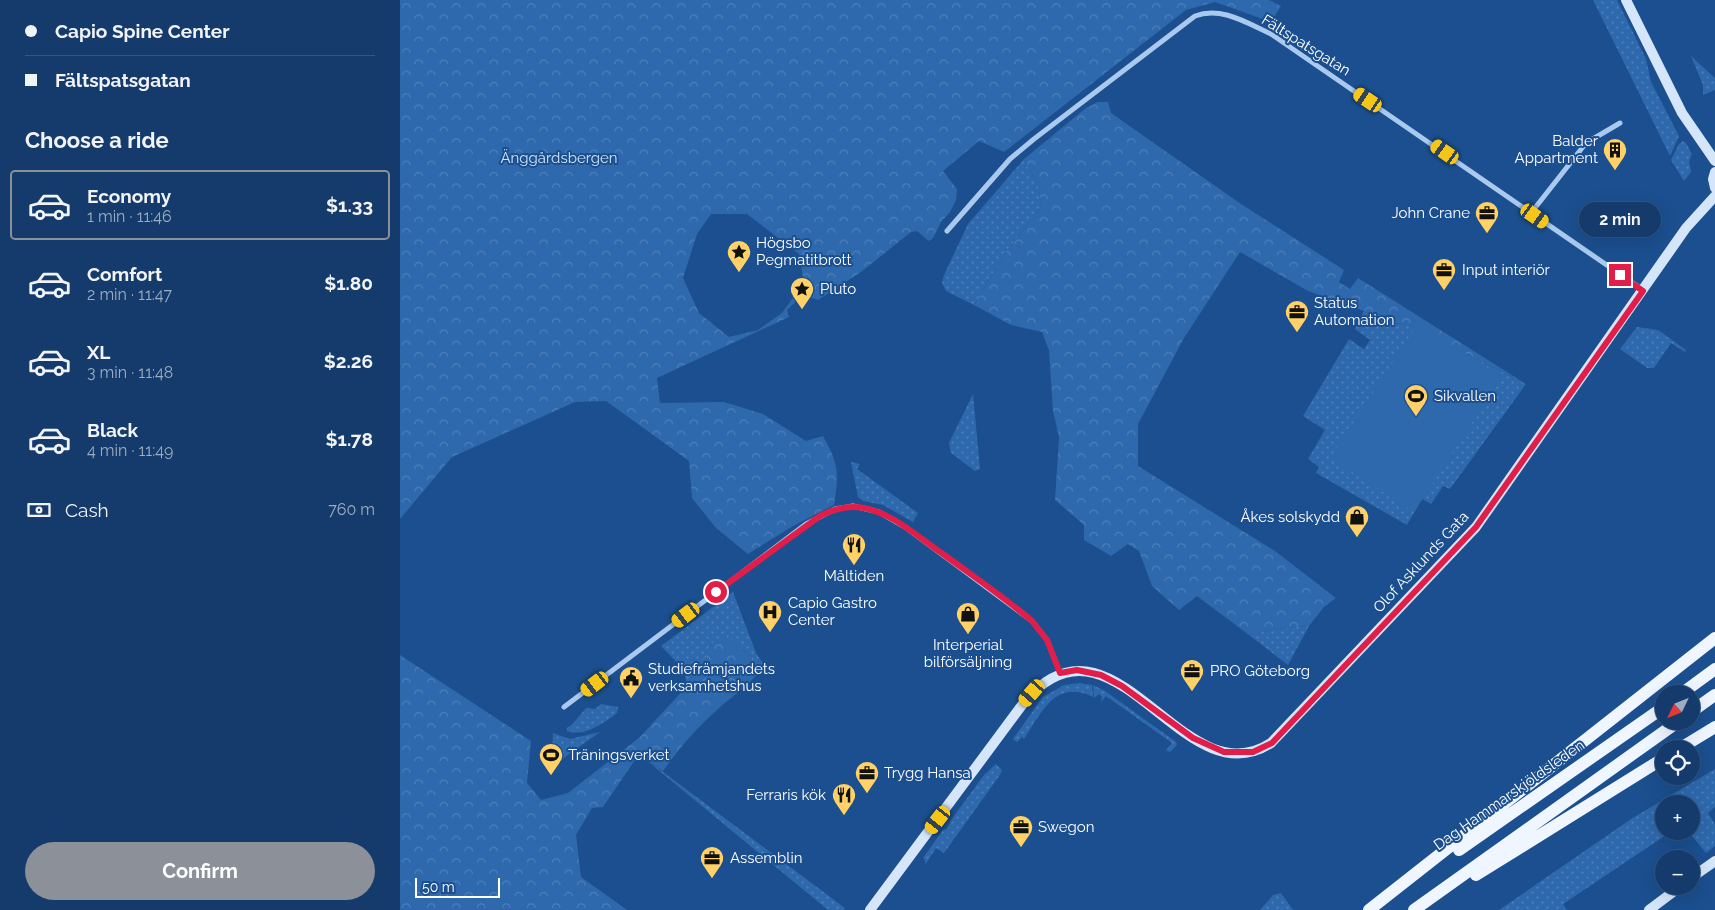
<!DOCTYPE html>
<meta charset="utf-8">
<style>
:root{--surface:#143b6b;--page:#1d4271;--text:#f1f3f6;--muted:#9dadc1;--line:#33557e;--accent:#8c9099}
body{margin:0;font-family:Raleway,sans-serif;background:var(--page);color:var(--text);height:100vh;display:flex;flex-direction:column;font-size:19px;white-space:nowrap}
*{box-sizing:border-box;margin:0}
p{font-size:16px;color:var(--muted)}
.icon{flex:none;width:28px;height:28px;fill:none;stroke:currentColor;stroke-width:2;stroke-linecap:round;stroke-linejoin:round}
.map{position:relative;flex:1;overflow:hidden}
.side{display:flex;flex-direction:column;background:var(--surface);width:400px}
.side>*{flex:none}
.banner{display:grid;align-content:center;height:110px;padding:0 25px;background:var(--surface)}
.needle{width:32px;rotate:227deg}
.tools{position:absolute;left:1255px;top:685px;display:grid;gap:10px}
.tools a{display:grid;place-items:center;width:45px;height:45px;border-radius:50%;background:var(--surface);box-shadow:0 5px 20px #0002,0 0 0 1px var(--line);font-size:25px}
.scale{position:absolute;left:15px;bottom:12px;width:85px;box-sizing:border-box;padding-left:5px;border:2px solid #fff;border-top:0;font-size:14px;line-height:18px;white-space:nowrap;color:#fff;-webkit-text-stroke:4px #1b4f8f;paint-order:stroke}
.end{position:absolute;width:22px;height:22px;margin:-11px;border:6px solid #e11d48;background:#fff;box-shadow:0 0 0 2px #fff}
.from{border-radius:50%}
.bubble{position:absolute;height:35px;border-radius:18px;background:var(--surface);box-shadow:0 5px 20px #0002,0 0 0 1px var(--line);font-size:16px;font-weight:700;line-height:35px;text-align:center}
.car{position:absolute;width:15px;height:30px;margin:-15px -8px;border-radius:6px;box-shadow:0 0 4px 1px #0007;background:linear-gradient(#f5c518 24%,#345 0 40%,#f5c518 0 76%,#345 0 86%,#f5c518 0)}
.banner b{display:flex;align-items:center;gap:18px;height:48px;font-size:19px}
.banner b+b{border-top:1px solid var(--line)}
.banner i{width:12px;height:12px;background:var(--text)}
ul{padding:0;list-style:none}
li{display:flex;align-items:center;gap:15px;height:70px;margin:0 10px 8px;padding:0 15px;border:2px solid transparent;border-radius:5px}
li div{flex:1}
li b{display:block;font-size:19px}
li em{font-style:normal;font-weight:700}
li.selected{border-color:var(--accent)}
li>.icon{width:45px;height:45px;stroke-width:1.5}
h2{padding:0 25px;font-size:22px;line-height:60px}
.pay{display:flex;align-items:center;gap:12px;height:55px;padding:0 25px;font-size:19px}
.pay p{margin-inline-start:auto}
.button{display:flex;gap:10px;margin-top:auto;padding:10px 25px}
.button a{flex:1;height:58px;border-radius:30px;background:var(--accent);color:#fff;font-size:20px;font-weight:700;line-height:58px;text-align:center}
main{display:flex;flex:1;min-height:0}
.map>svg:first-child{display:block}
.grass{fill:url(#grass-dots)}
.forest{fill:url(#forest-crowns);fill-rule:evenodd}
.pitch{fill:#2e69ad}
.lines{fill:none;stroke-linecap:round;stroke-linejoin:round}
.street{stroke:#a9c9ee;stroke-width:5}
.secondary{stroke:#d6e6fa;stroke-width:10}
.primary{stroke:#f0f6ff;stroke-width:12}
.route{stroke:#e11d48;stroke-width:6}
.labels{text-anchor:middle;stroke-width:4;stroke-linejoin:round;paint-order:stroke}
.street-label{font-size:15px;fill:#fff;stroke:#1b4f8f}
.poi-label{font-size:15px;fill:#fff;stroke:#1b4f8f;text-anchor:start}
.park-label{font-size:15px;fill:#cfe3fa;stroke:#1b4f8f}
</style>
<main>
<section class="side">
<div class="banner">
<b><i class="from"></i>Capio Spine Center</b>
<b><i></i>Fältspatsgatan</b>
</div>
<h2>Choose a ride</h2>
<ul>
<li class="selected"><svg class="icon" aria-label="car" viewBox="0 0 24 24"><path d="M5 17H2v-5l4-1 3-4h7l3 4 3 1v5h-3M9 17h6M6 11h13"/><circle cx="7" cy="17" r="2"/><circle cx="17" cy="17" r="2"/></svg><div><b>Economy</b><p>1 min · 11:46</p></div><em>$1.33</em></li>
<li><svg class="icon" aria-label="car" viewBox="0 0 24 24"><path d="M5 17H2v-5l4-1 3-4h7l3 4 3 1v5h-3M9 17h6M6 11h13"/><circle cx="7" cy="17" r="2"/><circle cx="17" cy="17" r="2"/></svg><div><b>Comfort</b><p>2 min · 11:47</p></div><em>$1.80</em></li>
<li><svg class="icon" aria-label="car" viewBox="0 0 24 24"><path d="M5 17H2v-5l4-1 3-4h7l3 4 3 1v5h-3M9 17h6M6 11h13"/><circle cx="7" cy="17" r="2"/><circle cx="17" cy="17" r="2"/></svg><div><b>XL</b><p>3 min · 11:48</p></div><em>$2.26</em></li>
<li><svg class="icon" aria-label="car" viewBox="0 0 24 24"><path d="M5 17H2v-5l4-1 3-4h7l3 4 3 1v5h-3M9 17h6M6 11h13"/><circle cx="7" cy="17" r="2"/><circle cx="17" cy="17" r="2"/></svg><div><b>Black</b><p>4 min · 11:49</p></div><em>$1.78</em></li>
</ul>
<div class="pay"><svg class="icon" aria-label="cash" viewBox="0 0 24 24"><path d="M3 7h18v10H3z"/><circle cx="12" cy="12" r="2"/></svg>Cash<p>760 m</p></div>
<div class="button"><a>Confirm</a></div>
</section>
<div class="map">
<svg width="1315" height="910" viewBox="0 0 1315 910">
<defs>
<pattern id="grass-dots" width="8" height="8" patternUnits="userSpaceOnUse" patternTransform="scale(1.25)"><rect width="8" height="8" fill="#2e69ad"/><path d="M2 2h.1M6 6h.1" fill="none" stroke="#4d80b9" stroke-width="1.8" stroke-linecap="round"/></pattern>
<pattern id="forest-crowns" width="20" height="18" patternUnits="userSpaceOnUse" patternTransform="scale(1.25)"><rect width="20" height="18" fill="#2e69ad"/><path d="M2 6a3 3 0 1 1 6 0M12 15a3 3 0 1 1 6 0" fill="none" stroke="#4d80b9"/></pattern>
</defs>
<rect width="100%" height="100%" fill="#1b4f8f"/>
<path class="grass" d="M1193,0H1217L1246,59L1251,82L1279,136L1270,156Z
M1291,56L1315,78V90L1303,95V85Z
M1283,141L1286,143L1292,154L1289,161L1291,172L1284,181L1271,160L1279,144Z
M624,159L638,185L642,207L605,253L574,305L546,291L542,283L544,275L568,224Z
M964,311L985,323L1007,324L1126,384L1050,489L1043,486L1031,504L1022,499L1007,525L916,473L919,467L908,459L925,430L903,416L949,339L964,349L970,340L955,329Z
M1237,327L1258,330L1286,350L1285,352L1271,343L1254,368H1247L1220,349Z
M573,394L580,469L575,471L551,453L549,443Z
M451,462L460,464L457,469L518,513L513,522L483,505L463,501L458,497Z
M333,592L356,653L364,665L341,649L312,643L287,686L284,670L261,646Z
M909,626L888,665L849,635L873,629Z
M679,683L692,685L693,697C655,679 642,712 624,739L622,737L617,742L613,739L643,697L664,685Z
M693,685L705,691L776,742L777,745L770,752L766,750L772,743L706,696L701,702L702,697L699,694L694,698Z
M201,704L218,707L217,713C205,722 184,738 167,731V728C177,722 179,714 187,708L195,709Z
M200,732L158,762L152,754L153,733L170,739Z
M239,754L445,908L444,910H428Z
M596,764L602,770L600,775L544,853L536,848L525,865V860L523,858L543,830L547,829L551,820L584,775Z
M1315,769V807L1308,813L1315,824V846L1306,853L1288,831H1291V804H1264V831H1272L1163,904L1167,910H1099L1231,819Z
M881,893L893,910H860L873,895Z"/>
<path class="forest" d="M0,0H869L881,6L871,22L815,2L786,10L604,152L579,141L543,171L557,189L556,200L550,212L541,222L533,238L529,241L517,231L511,232L461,272L418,300L402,295L387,310L389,317L257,378L260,403L324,402L363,414L406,441L423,436C439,464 439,474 434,505L393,526L348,554L316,528L292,498L289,461L206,401L175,402L52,457L0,519ZM311,214H347L399,254L403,277L398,291L382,313L358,330L329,337L299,313L283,278L297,234Z
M698,102H708L711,113L841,204L944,270L939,282L950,289L958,278L1126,384L1007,324L985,323L964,311L908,291L840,252L784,338L738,424V466L875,551L936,598L924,607L909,626L873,629L849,635L797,596L779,610L752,586L739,551L728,544L711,556L684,540V525L655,500L659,437L653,411L649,350L642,332L611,325L574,305L605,253L642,207L638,185L624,159L686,108Z
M325,633L341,649L364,665C352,684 333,695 317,710C296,728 279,749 263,771L239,754L203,807L192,808L176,835L181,877L227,910H0V655L131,741L127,783L141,800L168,793L240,737L287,686L312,643Z"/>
<path class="pitch" d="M1018,323L1102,377L1014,512L930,458Z"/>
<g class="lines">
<path class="street" d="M1131,213L1186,143L1220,123
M547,231L610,159L634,139L795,16C821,6 847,23 871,34L1243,290
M164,707L406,524L435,509L453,506L479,512L505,527L632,621L647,640L660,673"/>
<path class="secondary" d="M1226,0L1282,113L1315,161
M1315,172L1313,179L1315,188
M1291,878L1315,861
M470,910L625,701C715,597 782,801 871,743L1076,527L1286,228L1315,196
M1249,910L1281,886"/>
<path class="primary" d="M1281,694L1315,669
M1291,712L1315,695
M1279,749L1315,727
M1059,850L1264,707
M1076,875L1264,758
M969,910L1315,638
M1014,910L1279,721"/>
</g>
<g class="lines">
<path class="route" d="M316,592L420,516C434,509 448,505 464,508C493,513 519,538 543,554C573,576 604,597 632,621L647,640L660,673L677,670L701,675L722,686L793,738L824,752H853L872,743L1076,527L1243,291L1220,275"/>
</g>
<defs>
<g id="building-pin" transform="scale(1.25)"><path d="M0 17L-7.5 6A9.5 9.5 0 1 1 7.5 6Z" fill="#ffd166" stroke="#1b4f8f"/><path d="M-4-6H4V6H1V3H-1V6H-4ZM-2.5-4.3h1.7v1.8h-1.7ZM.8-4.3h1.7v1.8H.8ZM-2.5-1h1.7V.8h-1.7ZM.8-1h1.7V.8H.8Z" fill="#111"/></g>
<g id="office-pin" transform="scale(1.25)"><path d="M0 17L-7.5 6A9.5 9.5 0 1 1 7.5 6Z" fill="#ffd166" stroke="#1b4f8f"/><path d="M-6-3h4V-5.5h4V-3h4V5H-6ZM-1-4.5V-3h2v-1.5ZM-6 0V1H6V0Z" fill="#111"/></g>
<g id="sight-pin" transform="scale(1.25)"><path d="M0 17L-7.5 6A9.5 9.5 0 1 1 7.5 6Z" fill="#ffd166" stroke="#1b4f8f"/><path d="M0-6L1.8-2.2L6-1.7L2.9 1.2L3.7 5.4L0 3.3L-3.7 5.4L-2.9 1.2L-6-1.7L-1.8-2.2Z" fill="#111"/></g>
<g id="stadium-pin" transform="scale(1.25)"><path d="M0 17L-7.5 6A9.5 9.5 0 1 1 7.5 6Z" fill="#ffd166" stroke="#1b4f8f"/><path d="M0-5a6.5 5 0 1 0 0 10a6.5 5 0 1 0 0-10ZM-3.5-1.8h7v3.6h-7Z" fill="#111"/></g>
<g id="shop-pin" transform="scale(1.25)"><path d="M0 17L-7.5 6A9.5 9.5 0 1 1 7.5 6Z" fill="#ffd166" stroke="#1b4f8f"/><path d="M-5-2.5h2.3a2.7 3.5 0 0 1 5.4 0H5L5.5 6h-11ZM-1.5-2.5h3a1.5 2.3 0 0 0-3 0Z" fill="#111"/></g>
<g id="restaurant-pin" transform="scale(1.25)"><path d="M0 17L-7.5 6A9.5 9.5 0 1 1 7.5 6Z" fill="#ffd166" stroke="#1b4f8f"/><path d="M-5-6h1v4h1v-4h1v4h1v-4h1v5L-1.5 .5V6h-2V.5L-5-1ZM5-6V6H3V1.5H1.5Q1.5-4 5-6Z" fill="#111"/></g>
<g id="hospital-pin" transform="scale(1.25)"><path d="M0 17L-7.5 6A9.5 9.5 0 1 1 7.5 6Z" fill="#ffd166" stroke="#1b4f8f"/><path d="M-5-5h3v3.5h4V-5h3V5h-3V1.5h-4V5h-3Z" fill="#111"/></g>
<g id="civic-pin" transform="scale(1.25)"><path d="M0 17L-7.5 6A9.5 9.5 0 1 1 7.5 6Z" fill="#ffd166" stroke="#1b4f8f"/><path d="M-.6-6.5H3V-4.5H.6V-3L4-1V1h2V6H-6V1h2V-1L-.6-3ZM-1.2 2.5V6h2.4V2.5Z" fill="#111"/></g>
</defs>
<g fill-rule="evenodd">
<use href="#building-pin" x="1215" y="150"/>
<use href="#office-pin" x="1087" y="213"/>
<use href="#sight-pin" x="339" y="252"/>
<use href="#office-pin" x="1044" y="270"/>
<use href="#sight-pin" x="402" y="289"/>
<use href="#office-pin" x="897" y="312"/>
<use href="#stadium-pin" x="1016" y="396"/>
<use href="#shop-pin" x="957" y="517"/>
<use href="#restaurant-pin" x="454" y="545"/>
<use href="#hospital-pin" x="370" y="612"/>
<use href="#shop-pin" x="568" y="614"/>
<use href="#office-pin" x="792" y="671"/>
<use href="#civic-pin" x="231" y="678"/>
<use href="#stadium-pin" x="151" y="755"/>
<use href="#office-pin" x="467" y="773"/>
<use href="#restaurant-pin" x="444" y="795"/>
<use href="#office-pin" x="621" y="827"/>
<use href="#office-pin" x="312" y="858"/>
</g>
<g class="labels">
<g class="street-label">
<text transform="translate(906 45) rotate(32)" y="5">Fältspatsgatan</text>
<text transform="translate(1021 562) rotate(-47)" y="5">Olof Asklunds Gata</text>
<text transform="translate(1109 795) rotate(-35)" y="5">Dag Hammarskjöldsleden</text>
</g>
<g class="poi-label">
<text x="1198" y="146" text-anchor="end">Balder<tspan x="1198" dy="17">Appartment</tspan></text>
<text x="1070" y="218" text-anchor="end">John Crane</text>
<text x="356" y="248">Högsbo<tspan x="356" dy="17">Pegmatitbrott</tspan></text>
<text x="1062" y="275">Input interiör</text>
<text x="420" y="294">Pluto</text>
<text x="914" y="308">Status<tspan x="914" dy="17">Automation</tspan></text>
<text x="1034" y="401">Sikvallen</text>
<text x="940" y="522" text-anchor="end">Åkes solskydd</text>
<text x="454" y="581" text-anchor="middle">Måltiden</text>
<text x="388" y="608">Capio Gastro<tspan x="388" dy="17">Center</tspan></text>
<text x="568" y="650" text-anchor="middle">Interperial<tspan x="568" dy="17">bilförsäljning</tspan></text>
<text x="248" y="674">Studiefrämjandets<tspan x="248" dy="17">verksamhetshus</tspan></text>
<text x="810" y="676">PRO Göteborg</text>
<text x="168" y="760">Träningsverket</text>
<text x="484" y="778">Trygg Hansa</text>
<text x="426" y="800" text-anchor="end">Ferraris kök</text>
<text x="638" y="832">Swegon</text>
<text x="330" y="863">Assemblin</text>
</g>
<g class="park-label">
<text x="159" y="163">Änggårdsbergen</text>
</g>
</g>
</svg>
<div class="tools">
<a><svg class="needle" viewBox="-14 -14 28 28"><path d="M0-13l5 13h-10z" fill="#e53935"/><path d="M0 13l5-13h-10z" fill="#9dadc1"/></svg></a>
<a><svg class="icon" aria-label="locate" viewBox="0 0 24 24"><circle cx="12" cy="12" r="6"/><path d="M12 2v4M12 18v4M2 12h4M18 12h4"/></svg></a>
<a>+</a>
<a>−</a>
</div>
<div class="scale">50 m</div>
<i class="end from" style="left:316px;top:592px"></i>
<i class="end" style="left:1220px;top:275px"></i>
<div class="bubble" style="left:1179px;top:202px;width:82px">2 min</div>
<i class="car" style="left:968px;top:100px;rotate:304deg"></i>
<i class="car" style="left:1045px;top:152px;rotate:305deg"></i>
<i class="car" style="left:1135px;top:216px;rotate:125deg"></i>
<i class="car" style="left:286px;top:615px;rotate:233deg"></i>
<i class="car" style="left:195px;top:684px;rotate:233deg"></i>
<i class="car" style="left:632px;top:693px;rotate:221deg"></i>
<i class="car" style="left:538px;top:820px;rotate:218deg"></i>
</div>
</main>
